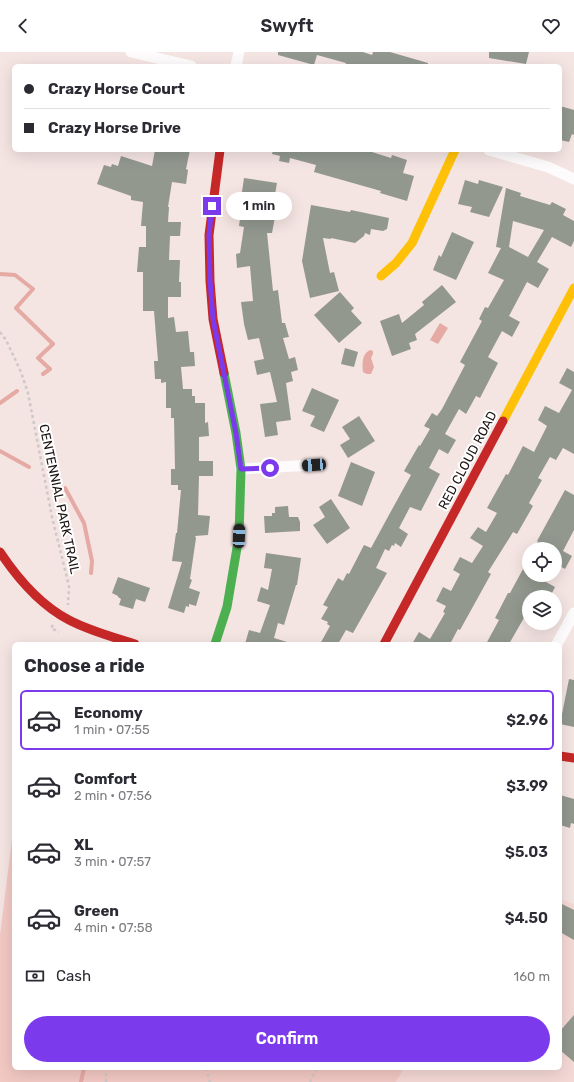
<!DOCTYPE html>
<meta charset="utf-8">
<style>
:root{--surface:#fff;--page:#f7f7f7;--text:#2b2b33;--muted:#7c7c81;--line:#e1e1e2;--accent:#7c3aed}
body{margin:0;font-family:Rubik,sans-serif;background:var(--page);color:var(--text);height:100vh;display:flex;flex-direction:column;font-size:15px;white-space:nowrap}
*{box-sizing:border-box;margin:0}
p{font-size:13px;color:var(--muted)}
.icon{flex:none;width:22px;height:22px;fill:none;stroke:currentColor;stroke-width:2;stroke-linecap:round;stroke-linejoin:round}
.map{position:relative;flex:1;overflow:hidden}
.details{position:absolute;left:12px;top:590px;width:550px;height:428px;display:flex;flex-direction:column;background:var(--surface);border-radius:6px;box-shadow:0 4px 16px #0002}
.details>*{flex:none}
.guide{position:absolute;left:12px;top:12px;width:550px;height:88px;border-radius:6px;box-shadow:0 4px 16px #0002;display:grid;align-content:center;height:88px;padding:0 12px;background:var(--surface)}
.fabs{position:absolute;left:522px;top:490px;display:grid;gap:8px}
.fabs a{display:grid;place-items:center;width:40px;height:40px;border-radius:50%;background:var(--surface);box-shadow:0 4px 16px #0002;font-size:20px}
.end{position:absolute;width:18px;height:18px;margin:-9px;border:5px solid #7c3aed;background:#fff;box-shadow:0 0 0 2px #fff}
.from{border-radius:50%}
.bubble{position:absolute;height:28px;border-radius:14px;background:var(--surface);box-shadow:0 4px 16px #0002;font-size:13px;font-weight:600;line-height:28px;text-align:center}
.car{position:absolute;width:12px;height:24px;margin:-12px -6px;border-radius:5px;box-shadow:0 0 3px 1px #0007;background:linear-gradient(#222 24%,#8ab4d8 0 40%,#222 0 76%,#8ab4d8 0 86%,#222 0)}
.guide b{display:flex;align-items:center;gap:14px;height:38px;font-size:15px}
.guide b+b{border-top:1px solid var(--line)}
.guide i{width:10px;height:10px;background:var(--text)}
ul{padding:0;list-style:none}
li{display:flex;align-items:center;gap:12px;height:60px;margin:0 8px 6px;padding:0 4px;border:2px solid transparent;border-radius:6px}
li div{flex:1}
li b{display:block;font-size:15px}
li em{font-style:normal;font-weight:600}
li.active{border-color:var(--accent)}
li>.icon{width:36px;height:36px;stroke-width:1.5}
h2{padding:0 12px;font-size:18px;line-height:48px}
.pay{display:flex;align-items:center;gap:10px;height:44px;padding:0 12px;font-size:15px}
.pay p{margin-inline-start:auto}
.primary-button{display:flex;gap:8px;margin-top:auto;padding:8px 12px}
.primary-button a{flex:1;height:46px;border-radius:24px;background:var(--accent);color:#fff;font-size:16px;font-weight:600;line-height:46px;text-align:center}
header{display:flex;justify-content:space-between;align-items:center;height:52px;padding:0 12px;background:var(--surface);font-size:18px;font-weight:600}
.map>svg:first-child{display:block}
.built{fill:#f4d8d5}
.green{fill:#f2c8c3}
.water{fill:#e5aaa3}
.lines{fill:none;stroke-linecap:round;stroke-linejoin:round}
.stream{stroke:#e5aaa3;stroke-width:4}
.building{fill:#92988e;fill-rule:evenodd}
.path{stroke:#cec8c7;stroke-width:2.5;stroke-dasharray:3 3;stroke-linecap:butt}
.street{stroke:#fdfbfb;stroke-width:11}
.fast{stroke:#4caf50;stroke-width:9}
.slow{stroke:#ffc107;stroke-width:9}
.jam{stroke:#c62828;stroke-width:9}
.route{stroke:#7c3aed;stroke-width:5}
.labels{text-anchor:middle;stroke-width:4;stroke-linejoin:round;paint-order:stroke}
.street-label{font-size:13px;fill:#1c1211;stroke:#fff}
</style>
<header><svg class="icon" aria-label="back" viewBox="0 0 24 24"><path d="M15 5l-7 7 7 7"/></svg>Swyft<svg class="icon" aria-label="heart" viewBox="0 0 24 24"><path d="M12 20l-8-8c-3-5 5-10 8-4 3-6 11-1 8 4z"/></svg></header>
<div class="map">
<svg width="574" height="1030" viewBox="0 0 574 1030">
<rect width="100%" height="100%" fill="#f4e4e2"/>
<path class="built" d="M560,847L574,852V1030H396L404,1016H560Z"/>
<path class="green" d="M14,771V1016H404L396,1030H0V883Z"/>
<path class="water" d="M440,271L448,276L438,292L430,288Z
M370,298L373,299V302L371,306L374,315L371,322H367L363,320C362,311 362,302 370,298Z"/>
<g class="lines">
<path class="stream" d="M0,222L15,223L33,237L16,256L53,292L38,306L50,317L43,322
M0,351L17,339
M0,399L29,415
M65,436L84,471L92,509L91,521
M81,1030L84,1016"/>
</g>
<path class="building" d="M278,0H363L372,3L373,0H390L428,11V14H345L346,11L317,3L314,13L278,3Z
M489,0H529L526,12L489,6Z
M560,54L574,58V83L572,82L569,90L560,88Z
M155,98H190L186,117L188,118L186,132L172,130L168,155H169L168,170H181L180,184H170L169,208H180L179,230H181V245H168V266L174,265L176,280L188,279L190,300H194L195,314L181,315L183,337H192V344H195V351H205V371L208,370L209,384L199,385V409H213V424H199L198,463L210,464L208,483L195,484L196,486L190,527L192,528L189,536L200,540L196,554L189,552V555L186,554L184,561L168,556L182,510L172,509L176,481H177L181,438H178V433H171V417H175L174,366H171V356H166V330L161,331V327H155L154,309H158L154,259H143V220H137L139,195H146V174H141L143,150L131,148V144L97,132L104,113L111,115L112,112L118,114L121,104L152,114Z
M273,98H373L372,100L391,106L392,103L407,108L403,121L414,124L407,149L380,141L381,139L314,120L316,113L290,106L289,111L279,109L280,104L272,102Z
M244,126L277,131L271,164L275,165L272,181H267L273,239L278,238L282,271H285L289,285L283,286L289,307L295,305L298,318L291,320L293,329L286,331L291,368L276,370L278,383L265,385L260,352L277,350L270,320L257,323L254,309L264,307L259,286L248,288L244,272L241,250L253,249L250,214L237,216L236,202L240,201L244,175L239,174L241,159L251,161L254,142L242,140Z
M465,128L478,132L479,128L503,135L489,165L470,160L472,155L458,152Z
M506,136L521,141L520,144L550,153L552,150L566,157L563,163L574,169V189L571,195L552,185L537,210L549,217L538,236L527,230L509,264L520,270L512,285L502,279L488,305L498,311L480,346L476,344L466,362L459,357L445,382L456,388L448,402L439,397L429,416L440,422L421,459L410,455L399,476L408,482L401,495L395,491L394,494L392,493L389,499L385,497L376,516L387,521L353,581L346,578L338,592H320L330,574L327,572L328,570L321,567L328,555L323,553L338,526L343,529L347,521L349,522L364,493L371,496L390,461L411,423L404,419L419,393L420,394L430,377L424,374L432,361L437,364L442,357L465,313L460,310L482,269L479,267L485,255L488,256L504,228L488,221L501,196L496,195ZM513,169L544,178L528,205L509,195Z
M311,153L350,160L351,158L389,166L387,177L383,179L371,177L370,183L365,181L364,184L355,191L331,186V187L323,186L330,221L334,220L339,239L310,246L302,209Z
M452,180L474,190L456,228L433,218L439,203L441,205Z
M442,233L456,250L415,282L417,288L409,291L411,297L392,304L380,269L399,262L402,271L424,253L422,250Z
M340,240L354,256L351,259L362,271L339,291L314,263Z
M345,296L358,300L354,315L341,312Z
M567,316L574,320V402L563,396L556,408L550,405L538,426L542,428L529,451L533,454L517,482L513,480L510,485L488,520L491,522L460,578L458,577L450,592H412L419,580L430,587L445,561L443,560L446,554L436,549L443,535L451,539L460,522L453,518L460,505L472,511L483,494L470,486L478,475L486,480L497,461L487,456L506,422L508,423L523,394L534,400L547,374L538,368L545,354L559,361L572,338L559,331Z
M312,336L339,348L324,380L310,374L315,364L302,359Z
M359,364L375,389L348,406L340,393L350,387L342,375Z
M351,410L375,420L362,454L338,444Z
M565,438L574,443V478L563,499L572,504L565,517L556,512L555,513V497H534L538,489H537Z
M331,447L350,476L327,492L313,473L325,465L319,455Z
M288,454L289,465H298L300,470V479L265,481L264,464H272V461H275V455Z
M266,501L301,506L297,533H296L284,573L278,571L274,586L287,590L286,592H245L249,578L260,581L270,553L257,549L261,535L268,538L272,517L264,516Z
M529,506V523H550L546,530L555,535L550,545H529V557L509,592H486L499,568L495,566L508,541H510Z
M118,525L150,536L145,550L136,547L133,557L119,553L121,547L118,545V544L112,541Z
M569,627L574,628V675L560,672Z
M560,743L574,747V772L571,771L570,776L560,773Z
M560,851L574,858V888L560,880Z
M574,963V1010L560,998V979Z"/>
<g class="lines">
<path class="path" d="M0,280L6,288L21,320L28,341L52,465L69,534L68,553
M53,573L51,576L59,580
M206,1016L210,1030
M106,1030V1021L107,1016
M310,1030L317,1016"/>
<path class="street" d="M131,0L191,14
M236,14L239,0
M489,98L548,115L574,127
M241,417L314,413
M557,592L574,561"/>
<path class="fast" d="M215,592L227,555L239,484L241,417L236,381L224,321"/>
<path class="slow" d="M381,224L396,211L412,191L455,98
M503,369L574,236"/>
<path class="jam" d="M220,98L209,183L210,229L213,267L224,321
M0,500C18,527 40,553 69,568C90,579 113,585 135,592
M384,592L503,369
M560,704L574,706"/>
</g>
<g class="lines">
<path class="route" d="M212,154L209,183L210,229L213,267L236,381L241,417L270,416"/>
</g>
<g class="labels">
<g class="street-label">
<text transform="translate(467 408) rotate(-62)" y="5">RED CLOUD ROAD</text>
<text transform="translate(60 447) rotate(78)" y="5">CENTENNIAL PARK TRAIL</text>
</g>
</g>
</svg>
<div class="fabs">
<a><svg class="icon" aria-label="locate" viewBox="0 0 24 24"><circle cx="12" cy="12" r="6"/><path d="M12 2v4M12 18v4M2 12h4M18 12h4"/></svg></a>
<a><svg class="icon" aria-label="layers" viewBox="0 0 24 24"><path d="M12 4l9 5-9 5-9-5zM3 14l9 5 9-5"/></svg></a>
</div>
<i class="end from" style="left:270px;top:416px"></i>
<i class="end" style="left:212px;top:154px"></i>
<div class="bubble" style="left:226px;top:140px;width:66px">1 min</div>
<i class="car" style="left:314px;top:413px;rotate:266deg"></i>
<i class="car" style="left:239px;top:484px;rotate:2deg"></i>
<div class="guide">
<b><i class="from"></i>Crazy Horse Court</b>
<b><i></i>Crazy Horse Drive</b>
</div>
<section class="details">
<h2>Choose a ride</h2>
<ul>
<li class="active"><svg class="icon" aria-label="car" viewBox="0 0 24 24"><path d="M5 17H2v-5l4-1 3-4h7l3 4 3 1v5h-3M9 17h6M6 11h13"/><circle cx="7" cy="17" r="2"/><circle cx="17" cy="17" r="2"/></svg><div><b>Economy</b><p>1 min · 07:55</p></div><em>$2.96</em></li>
<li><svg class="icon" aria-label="car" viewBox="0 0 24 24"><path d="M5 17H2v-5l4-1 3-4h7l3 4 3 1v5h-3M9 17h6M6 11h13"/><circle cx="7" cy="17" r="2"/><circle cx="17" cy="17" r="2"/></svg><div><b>Comfort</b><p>2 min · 07:56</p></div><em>$3.99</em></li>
<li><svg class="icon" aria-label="car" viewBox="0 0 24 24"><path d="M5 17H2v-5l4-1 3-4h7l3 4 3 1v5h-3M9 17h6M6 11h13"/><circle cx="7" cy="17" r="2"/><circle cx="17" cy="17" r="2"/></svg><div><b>XL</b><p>3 min · 07:57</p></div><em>$5.03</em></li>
<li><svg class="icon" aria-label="car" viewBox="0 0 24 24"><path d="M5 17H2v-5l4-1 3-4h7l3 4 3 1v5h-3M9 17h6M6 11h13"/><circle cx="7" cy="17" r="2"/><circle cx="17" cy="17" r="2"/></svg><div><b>Green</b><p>4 min · 07:58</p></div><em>$4.50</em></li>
</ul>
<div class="pay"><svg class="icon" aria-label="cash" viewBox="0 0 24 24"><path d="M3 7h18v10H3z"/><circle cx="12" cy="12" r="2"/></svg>Cash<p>160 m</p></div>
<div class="primary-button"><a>Confirm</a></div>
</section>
</div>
